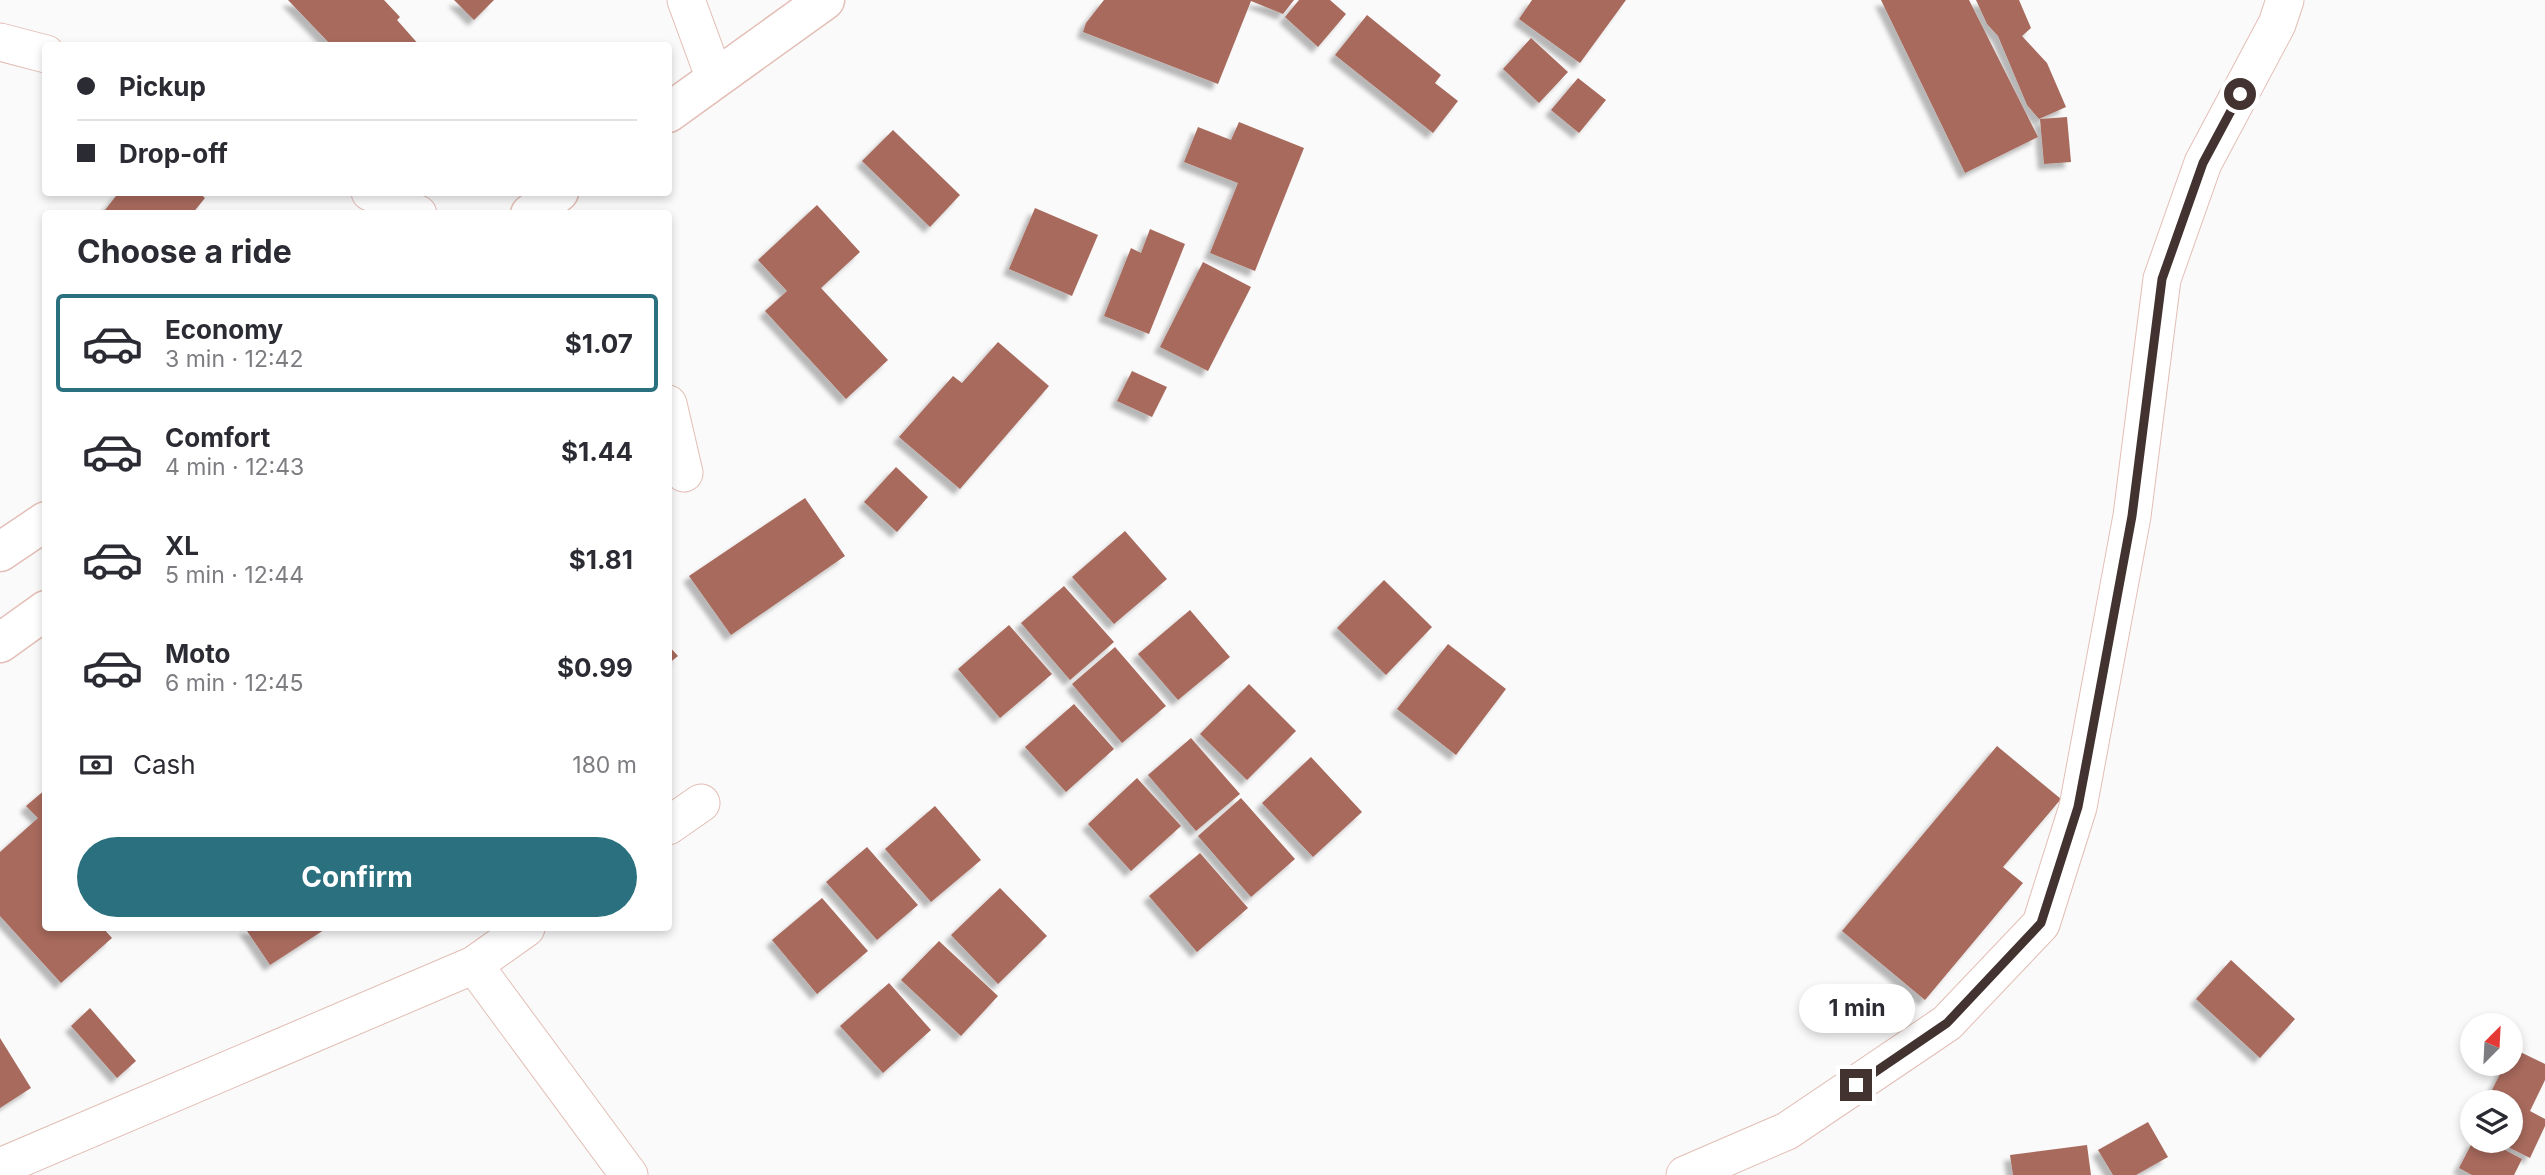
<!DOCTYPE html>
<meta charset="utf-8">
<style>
:root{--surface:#fff;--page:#f7f7f7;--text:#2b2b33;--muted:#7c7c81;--line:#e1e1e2;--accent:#2b707f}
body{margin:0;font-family:Inter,sans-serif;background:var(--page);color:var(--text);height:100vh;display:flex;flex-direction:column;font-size:26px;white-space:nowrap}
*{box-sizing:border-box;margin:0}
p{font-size:23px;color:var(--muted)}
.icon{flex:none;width:38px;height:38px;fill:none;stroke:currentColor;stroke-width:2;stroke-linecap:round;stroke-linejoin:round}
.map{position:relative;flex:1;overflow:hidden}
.side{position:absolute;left:42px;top:210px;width:630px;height:721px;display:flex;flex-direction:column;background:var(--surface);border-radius:7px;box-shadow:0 4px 10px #0003}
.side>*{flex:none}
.top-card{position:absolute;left:42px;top:42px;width:630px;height:154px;border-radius:7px;box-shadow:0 4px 10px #0003;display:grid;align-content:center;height:154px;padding:0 35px;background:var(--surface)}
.needle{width:46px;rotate:24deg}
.buttons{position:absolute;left:2460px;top:1013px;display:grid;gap:14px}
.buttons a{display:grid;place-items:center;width:63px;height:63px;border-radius:50%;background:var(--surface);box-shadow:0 4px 10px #0003;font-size:35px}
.end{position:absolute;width:32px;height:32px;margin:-16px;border:9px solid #423330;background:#fff;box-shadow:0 0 0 4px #fff}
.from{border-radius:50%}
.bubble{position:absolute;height:49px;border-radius:24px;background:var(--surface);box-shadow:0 4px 10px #0003;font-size:23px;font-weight:700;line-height:49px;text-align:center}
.top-card b{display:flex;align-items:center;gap:24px;height:66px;font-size:26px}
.top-card b+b{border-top:2px solid var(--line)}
.top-card i{width:18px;height:18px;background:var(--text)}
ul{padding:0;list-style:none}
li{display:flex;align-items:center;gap:21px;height:98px;margin:0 14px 10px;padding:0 21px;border:4px solid transparent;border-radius:7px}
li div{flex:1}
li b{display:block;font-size:26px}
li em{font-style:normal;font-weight:700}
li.current{border-color:var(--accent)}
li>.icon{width:63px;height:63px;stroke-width:1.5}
h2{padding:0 35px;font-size:32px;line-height:84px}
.pay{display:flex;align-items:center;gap:18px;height:77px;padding:0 35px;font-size:26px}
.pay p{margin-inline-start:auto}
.button{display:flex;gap:14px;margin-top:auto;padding:14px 35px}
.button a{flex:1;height:80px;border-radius:42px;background:var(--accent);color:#fff;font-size:28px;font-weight:700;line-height:80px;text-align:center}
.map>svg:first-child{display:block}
.building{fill:#a86a5d;filter:url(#shadow)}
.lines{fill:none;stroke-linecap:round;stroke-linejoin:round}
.street-casing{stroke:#e3beb6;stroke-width:39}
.highway-casing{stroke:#e3beb6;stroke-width:41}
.street{stroke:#fff;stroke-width:37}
.highway{stroke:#fff;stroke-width:38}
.route{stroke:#423330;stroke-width:9}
</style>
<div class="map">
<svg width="2545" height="1175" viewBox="0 0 2545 1175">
<defs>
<filter id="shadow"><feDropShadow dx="-6" dy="6" stdDeviation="2" flood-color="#0004"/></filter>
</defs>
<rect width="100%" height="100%" fill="#fafafa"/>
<path class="building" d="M288,0H384L400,17L397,20L420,46H332Z
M454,0H494L474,20Z
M1104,0H1294L1283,14L1251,1L1218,84L1083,32L1086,23Z
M1299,0H1330L1346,14L1318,47L1285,17Z
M1532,0H1626L1580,63L1519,19Z
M1881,0H1969L2038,137L1965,173Z
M1976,0H2019L2031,28L2022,36L2047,63L2066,107L2039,119L2027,105L1998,36L1987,24Z
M1367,15L1441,75L1435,83L1458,101L1433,133L1335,55Z
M1531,38L1568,72L1539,103L1503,69Z
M1578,78L1606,100L1579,133L1551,110Z
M2067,117L2071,162L2044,164L2040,119Z
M1239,122L1304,148L1255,271L1210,253L1238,183L1184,162L1198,127L1231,140Z
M893,130L960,195L930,227L862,161Z
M119,192H198L205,198L192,214H102Z
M817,205L860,252L821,288L888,360L846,399L765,311L787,291L758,260Z
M1035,208L1098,235L1072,296L1009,269Z
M1150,229L1185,244L1149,334L1104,316L1131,248L1141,253Z
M1203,262L1251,287L1208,371L1160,347Z
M998,342L1049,386L960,489L899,437L953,376L962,383Z
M1132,371L1167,387L1152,417L1117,401Z
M896,467L928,497L897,532L864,502Z
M805,498L845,556L731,635L689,576Z
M1125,531L1167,579L1114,624L1072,577Z
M1384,580L1432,627L1386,675L1337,628Z
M1064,586L1114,642L1070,680L1021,623Z
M1190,610L1230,657L1178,700L1138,654Z
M1009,625L1052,674L1000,718L958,669Z
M1448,644L1506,689L1456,755L1397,709Z
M668,645L678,656L668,664Z
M1115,647L1166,706L1122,743L1072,684Z
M1249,684L1296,731L1247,780L1200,734Z
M1074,704L1114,749L1066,792L1025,747Z
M1191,738L1240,794L1196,831L1148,775Z
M1997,746L2061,799L2003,867L2023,883L1925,1000L1842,931Z
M1311,757L1362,812L1313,857L1262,803Z
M1137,778L1181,826L1131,871L1088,824Z
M46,789V928H103L112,938L61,983L0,916V852L38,818L26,806Z
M1241,798L1295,859L1251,897L1198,836Z
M935,806L981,860L931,902L885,849Z
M867,847L918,905L877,940L826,882Z
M1200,853L1248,908L1197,952L1149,896Z
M1000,888L1047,936L998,984L951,935Z
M822,898L868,951L817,994L772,940Z
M245,928H327L270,965Z
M939,941L998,996L961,1036L901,980Z
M2231,960L2295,1019L2260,1058L2196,999Z
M889,983L931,1030L883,1073L840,1026Z
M90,1008L136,1061L117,1078L71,1026Z
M0,1038L31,1088L0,1108Z
M2512,1048L2545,1064V1080L2530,1111L2545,1119V1126L2530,1158L2496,1141H2511V1102H2486L2505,1064H2511Z
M2148,1122L2168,1157L2136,1175H2113L2098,1150Z
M2473,1141H2488L2522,1159L2514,1175H2472L2459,1168Z
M2087,1145L2091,1175H2013L2010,1155Z"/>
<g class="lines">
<g class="street-casing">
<path id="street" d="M686,0L715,79
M0,42L46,54
M370,192L418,214
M668,404L684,473
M668,826L701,803
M474,965L629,1175
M0,1167L474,965L526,928
M1685,1175L1787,1131L1947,1023L2041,924L2078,807L2132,516L2162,279L2203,163L2277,24L2285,0"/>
</g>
<g class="highway-casing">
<path id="highway" d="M668,113L825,0
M530,214L559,192
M0,552L46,521
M0,643L46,610"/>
</g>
<use href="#street" class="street"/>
<use href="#highway" class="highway"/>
</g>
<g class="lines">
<path class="route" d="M1856,1085L1947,1023L2041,923L2078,807L2088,754L2132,516L2162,279L2203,163L2240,94"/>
</g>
</svg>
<div class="buttons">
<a><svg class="needle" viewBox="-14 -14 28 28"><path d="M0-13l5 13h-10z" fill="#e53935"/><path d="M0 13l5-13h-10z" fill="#7c7c81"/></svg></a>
<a><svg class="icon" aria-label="layers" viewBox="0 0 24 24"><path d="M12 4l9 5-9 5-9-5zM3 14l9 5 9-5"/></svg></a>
</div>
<i class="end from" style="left:2240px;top:94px"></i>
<i class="end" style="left:1856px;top:1085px"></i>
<div class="bubble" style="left:1799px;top:984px;width:116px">1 min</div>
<div class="top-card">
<b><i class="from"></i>Pickup</b>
<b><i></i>Drop-off</b>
</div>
<section class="side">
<h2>Choose a ride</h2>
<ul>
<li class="current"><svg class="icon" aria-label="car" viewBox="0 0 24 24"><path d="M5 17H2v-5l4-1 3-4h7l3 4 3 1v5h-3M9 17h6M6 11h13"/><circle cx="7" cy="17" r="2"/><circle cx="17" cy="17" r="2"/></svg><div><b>Economy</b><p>3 min · 12:42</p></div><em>$1.07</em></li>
<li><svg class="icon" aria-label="car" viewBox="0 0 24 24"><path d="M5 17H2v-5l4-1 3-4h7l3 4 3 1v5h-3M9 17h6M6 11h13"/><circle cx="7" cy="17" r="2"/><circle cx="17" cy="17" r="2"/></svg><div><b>Comfort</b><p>4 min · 12:43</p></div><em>$1.44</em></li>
<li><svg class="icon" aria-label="car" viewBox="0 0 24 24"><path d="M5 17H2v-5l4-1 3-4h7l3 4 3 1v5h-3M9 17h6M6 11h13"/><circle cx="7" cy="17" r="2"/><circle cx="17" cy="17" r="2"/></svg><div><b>XL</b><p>5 min · 12:44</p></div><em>$1.81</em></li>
<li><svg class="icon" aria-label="car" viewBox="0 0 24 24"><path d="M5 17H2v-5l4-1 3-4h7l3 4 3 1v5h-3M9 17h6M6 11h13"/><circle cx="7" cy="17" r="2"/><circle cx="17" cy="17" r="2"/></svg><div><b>Moto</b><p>6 min · 12:45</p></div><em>$0.99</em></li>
</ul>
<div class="pay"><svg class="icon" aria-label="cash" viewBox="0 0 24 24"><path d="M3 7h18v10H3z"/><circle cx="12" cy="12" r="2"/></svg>Cash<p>180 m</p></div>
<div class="button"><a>Confirm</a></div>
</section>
</div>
